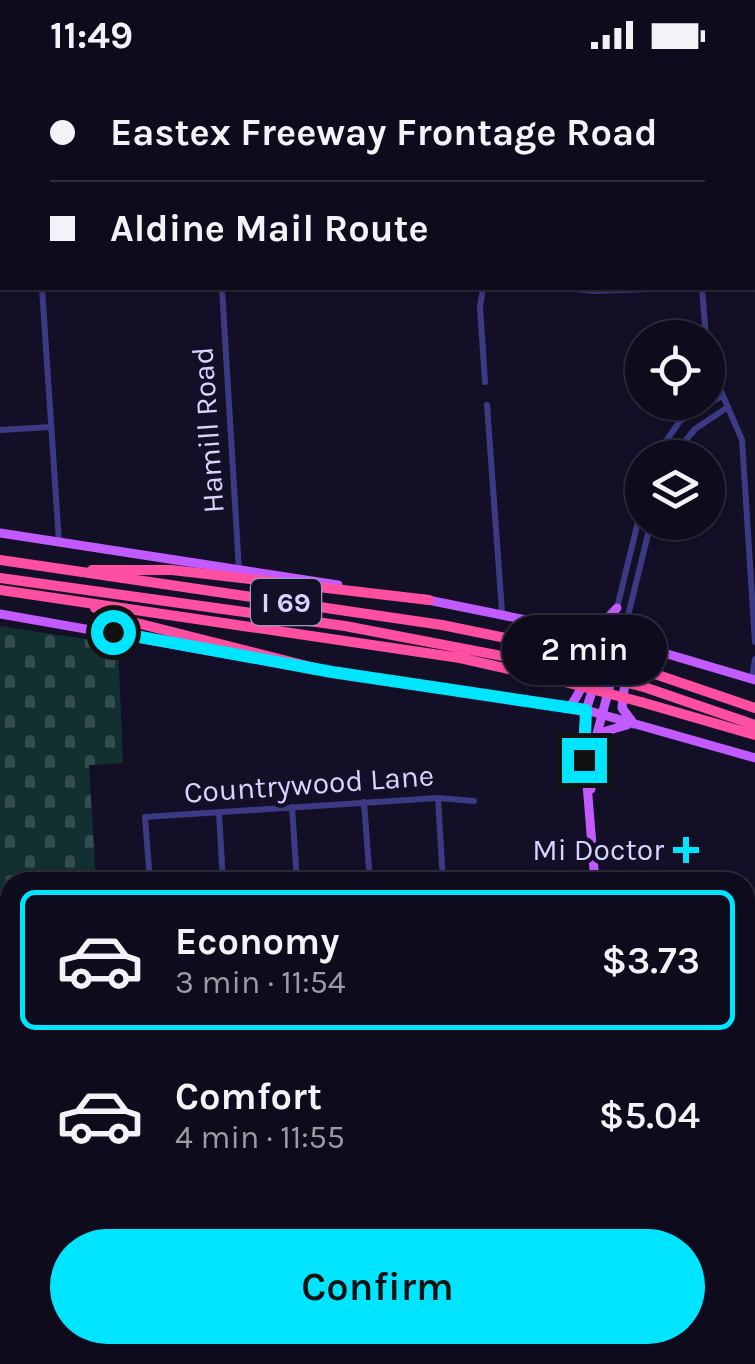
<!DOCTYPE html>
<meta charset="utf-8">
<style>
:root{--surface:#0e0b1c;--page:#171425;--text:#f1f3f6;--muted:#9b9ba3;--line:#2e2b3b;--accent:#00e5ff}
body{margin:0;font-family:Karla,sans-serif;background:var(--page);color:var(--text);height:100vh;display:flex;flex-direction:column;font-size:38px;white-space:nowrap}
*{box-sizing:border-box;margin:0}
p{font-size:32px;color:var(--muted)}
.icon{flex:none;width:55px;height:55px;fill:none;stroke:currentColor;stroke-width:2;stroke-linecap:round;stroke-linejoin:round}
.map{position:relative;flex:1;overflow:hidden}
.side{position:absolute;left:0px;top:802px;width:755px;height:492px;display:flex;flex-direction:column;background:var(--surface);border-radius:30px 30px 0 0;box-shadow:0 2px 8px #0004,0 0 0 2px var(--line)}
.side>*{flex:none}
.guide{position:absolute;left:0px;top:0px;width:755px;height:220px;box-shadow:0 2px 8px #0004,0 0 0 2px var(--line);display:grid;align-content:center;height:220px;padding:0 50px;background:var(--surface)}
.buttons{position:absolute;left:625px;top:250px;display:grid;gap:20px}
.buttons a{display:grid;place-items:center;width:100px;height:100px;border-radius:50%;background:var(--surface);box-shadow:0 2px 8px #0004,0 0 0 2px var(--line);font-size:50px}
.end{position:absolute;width:45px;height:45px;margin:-22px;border:12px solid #00e5ff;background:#111;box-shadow:0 0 0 5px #111}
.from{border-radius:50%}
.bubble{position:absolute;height:70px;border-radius:35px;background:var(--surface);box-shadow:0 2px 8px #0004,0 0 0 2px var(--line);font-size:32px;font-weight:600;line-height:70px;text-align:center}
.guide b{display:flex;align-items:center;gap:35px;height:95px;font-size:38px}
.guide b+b{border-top:2px solid var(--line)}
.guide i{width:25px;height:25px;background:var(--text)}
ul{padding:18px 0 0;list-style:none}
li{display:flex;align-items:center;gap:30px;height:140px;margin:0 20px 15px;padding:0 30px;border:5px solid transparent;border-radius:15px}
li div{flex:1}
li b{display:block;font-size:38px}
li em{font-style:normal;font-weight:600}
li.on{border-color:var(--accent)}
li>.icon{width:90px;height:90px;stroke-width:1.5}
.button{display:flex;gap:20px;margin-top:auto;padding:20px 50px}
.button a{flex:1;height:115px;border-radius:60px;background:var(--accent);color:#111;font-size:40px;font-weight:600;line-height:115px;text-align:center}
.status{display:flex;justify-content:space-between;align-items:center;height:70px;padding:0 50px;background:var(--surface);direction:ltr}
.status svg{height:28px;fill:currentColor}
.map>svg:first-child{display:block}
.cemetery{fill:url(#cemetery-stones)}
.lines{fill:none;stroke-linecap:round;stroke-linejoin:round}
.minor{stroke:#3d3a85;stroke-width:6}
.major{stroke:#c25bff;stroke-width:9}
.highway{stroke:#ff4fa3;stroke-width:10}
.highway-bridge{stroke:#ff4fa3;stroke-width:10}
.route{stroke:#00e5ff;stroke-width:12}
.poi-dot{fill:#00e5ff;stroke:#130f26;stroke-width:4}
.labels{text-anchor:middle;stroke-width:9;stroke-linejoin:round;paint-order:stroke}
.shield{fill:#130f26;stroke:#9e99be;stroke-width:2.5}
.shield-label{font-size:28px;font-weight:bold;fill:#d9d4ff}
.street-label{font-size:30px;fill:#d9d4ff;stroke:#130f26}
.poi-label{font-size:30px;fill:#d9d4ff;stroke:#130f26;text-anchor:end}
</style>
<div class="status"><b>11:49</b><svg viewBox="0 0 49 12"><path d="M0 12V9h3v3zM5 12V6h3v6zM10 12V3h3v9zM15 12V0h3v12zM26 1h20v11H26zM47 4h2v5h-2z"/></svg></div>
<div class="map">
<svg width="755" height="1294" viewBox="0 0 755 1294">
<defs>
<pattern id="cemetery-stones" width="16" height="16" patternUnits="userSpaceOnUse" patternTransform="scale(2.5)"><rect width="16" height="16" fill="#12302f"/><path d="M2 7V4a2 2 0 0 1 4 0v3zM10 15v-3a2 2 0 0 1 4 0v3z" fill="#344d4e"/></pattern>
</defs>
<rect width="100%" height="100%" fill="#130f26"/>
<path class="cemetery" d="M0,556L118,574L123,693L89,695L96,812H10V864L0,865Z"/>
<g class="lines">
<path class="minor" d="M28,0V2
M209,0V2
M681,0L682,2
M247,2L273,0
M752,47H755
M42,218L59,472
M222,218L239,500
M483,218L480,237L485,312
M564,218L594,221L682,218
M702,218L706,268
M708,291L742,370L755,572
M487,335L502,542
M0,360L50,357
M654,388L680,351L722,326
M671,388L695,359L728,337
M610,567L642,435
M622,570L651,452
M752,609L755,589
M438,728L443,812
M364,732L370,812
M292,737L297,812
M219,743L223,812
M150,812L145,747L438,728L474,731
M0,911L10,910
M0,988L10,1055
M745,1048L755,1044
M745,1058L755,1055
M0,1143L10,1139
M747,1190L754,1294
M109,1285V1294
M182,1285V1294
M256,1285L257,1294
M329,1285L330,1294
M400,1285L401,1294
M473,1285V1294
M35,1290V1294
M560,1294L563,1285"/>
<path class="major" d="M0,463L338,515
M423,529L610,567L755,610
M0,544L273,592
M582,559L602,554L617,538
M328,602L586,640L755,688
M569,638C583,620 598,582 585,562
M634,654L622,638C624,615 626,592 646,578
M597,670L606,661L627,655
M591,719L594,675L622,570
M595,812L583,665L586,640L610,567
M625,1285L626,1294"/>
<path class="highway" d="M0,490L442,555L570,581
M92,500H172L429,530
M0,508L345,556L565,598
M0,520L460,588L561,611
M95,538L109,546L331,602
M649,602L755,638
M644,617L755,655
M641,632L755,665"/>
<path class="highway-bridge" d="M570,581L649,602
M565,598L644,617
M561,611L641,632"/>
</g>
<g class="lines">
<path class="route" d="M113,562L332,602L586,640L584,690"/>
</g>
<path class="poi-dot" d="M681 765h10v10h10v10h-10v10h-10v-10h-10v-10h10z"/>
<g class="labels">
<rect class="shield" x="251" y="509" width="70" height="46" rx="8"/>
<g class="shield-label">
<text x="286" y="542">I 69</text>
</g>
<g class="street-label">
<text transform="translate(208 360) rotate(-94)" y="10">Hamill Road</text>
<text transform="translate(309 714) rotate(-4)" y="10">Countrywood Lane</text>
</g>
<g class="poi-label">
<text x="664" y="790">Mi Doctor</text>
</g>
</g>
</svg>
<div class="buttons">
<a><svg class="icon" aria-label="locate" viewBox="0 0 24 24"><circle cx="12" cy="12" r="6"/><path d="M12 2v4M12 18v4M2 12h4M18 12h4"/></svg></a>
<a><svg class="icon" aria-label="layers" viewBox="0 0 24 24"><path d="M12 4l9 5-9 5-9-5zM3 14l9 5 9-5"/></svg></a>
</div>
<i class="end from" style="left:113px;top:562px"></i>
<i class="end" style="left:584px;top:690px"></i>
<div class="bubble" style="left:502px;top:545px;width:165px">2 min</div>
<div class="guide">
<b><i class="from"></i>Eastex Freeway Frontage Road</b>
<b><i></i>Aldine Mail Route</b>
</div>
<section class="side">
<ul>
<li class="on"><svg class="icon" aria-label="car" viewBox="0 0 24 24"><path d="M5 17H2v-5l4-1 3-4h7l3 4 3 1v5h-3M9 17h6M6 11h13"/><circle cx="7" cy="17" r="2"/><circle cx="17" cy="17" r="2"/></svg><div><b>Economy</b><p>3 min · 11:54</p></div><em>$3.73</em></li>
<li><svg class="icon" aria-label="car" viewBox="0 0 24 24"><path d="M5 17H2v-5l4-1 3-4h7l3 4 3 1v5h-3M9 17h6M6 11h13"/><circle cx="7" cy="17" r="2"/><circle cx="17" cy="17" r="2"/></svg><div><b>Comfort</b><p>4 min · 11:55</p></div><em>$5.04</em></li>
</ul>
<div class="button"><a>Confirm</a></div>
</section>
</div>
